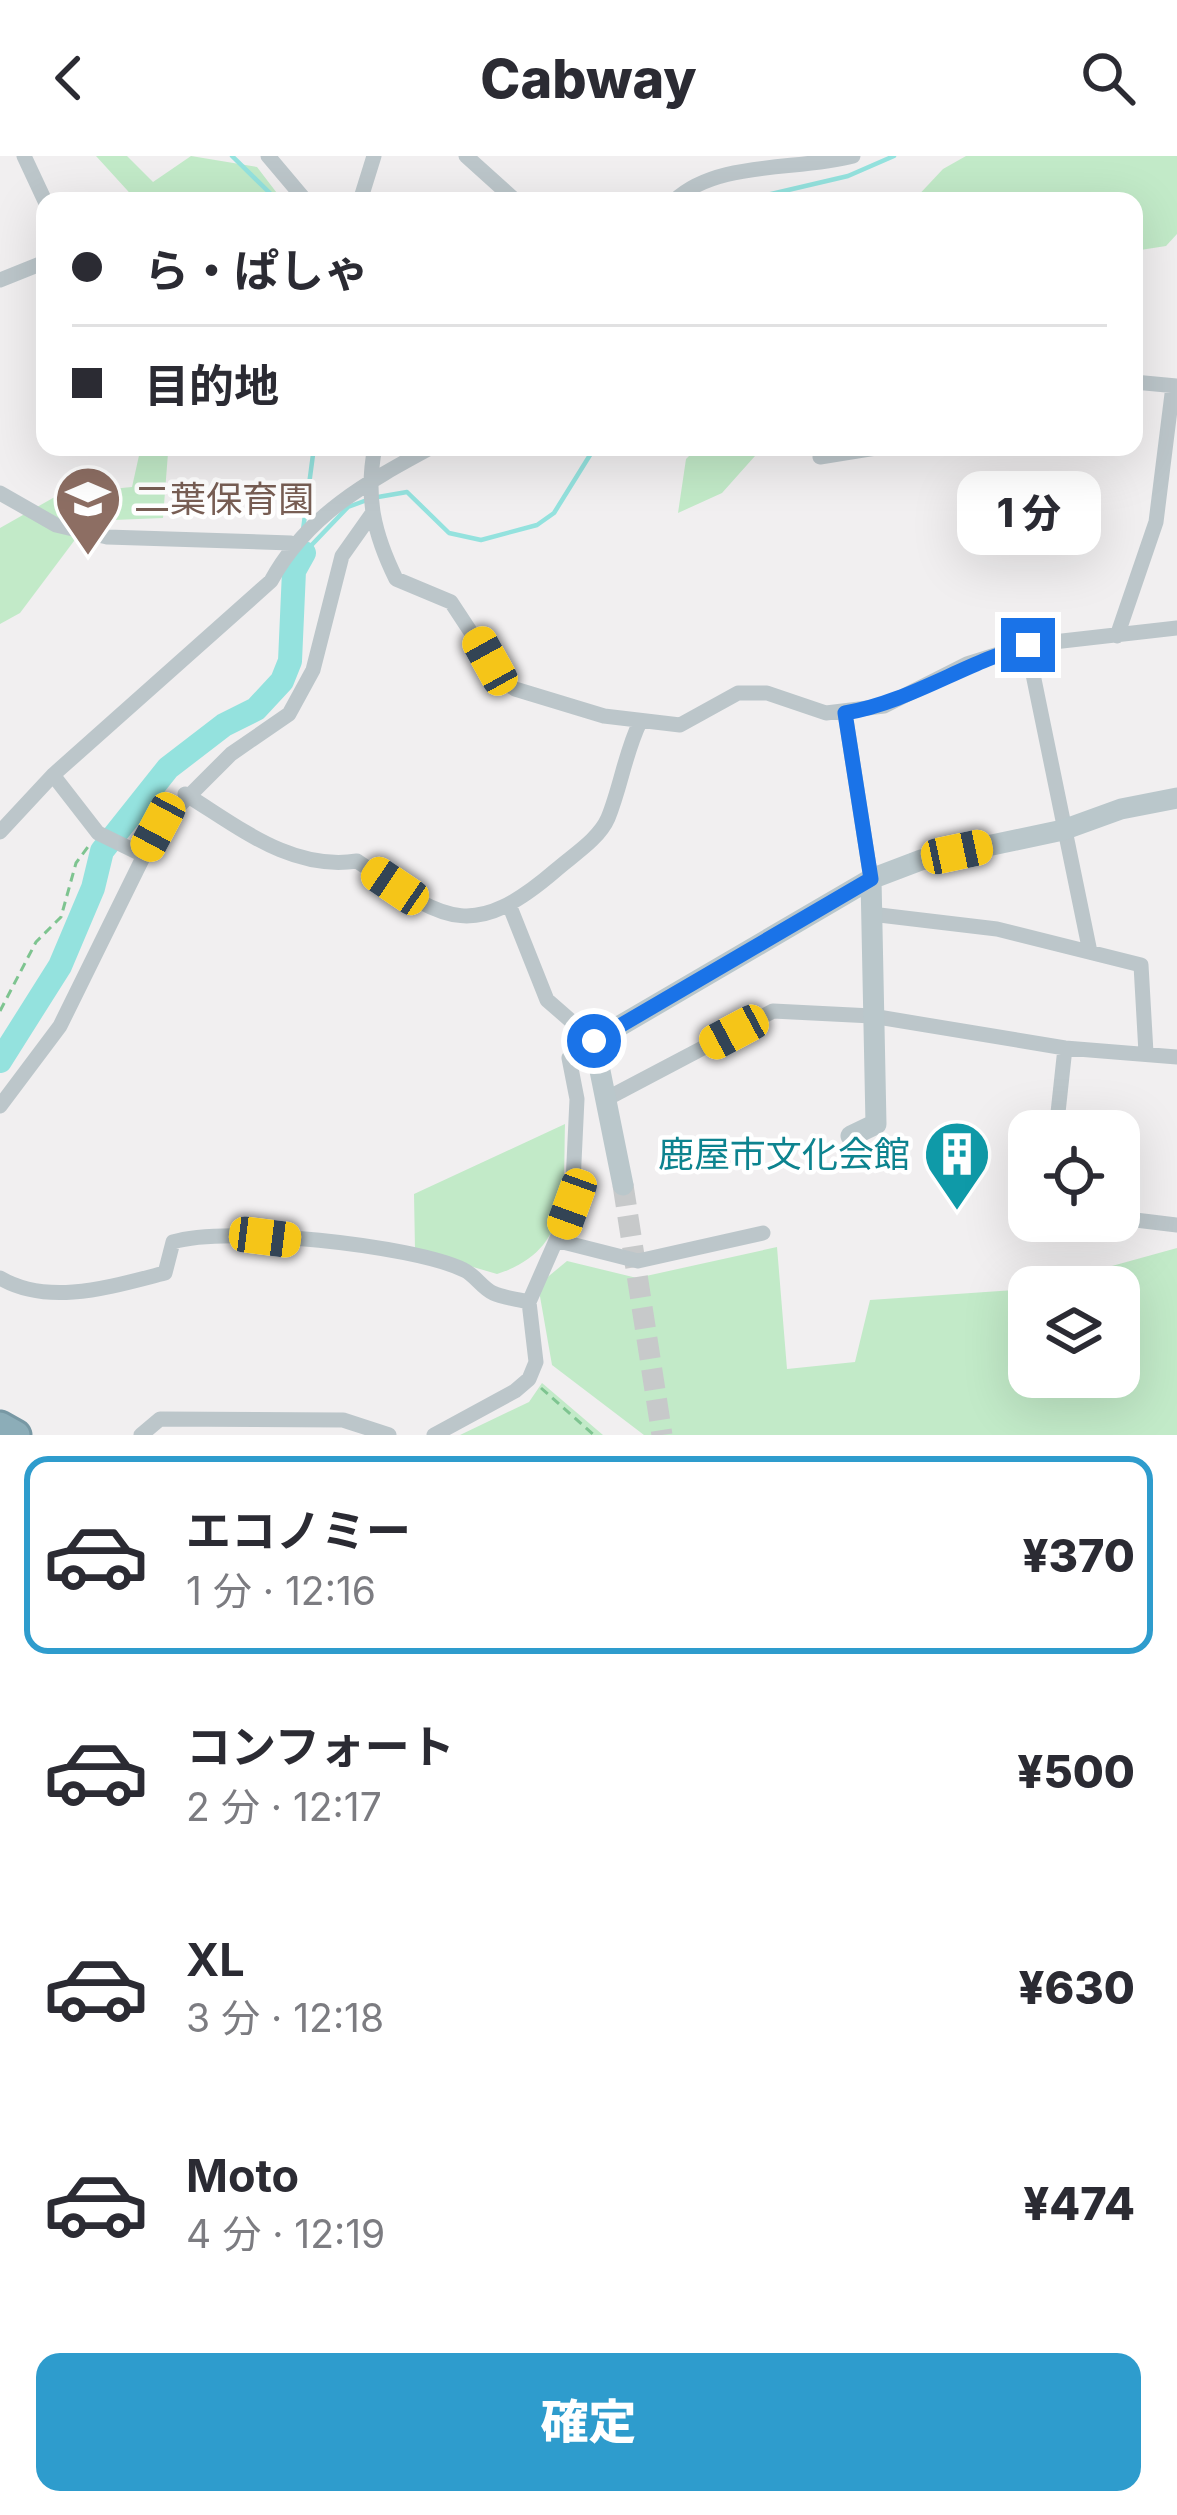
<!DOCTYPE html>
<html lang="ja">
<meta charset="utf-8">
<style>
:root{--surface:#fff;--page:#f7f7f7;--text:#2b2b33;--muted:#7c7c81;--line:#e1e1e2;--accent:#2e9ccd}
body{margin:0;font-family:Inter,"Noto Sans JP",sans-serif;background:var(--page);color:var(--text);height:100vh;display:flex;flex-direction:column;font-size:45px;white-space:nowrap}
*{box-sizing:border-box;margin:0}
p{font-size:39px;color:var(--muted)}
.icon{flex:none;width:66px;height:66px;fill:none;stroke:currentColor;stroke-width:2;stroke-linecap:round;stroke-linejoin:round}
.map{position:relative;height:1279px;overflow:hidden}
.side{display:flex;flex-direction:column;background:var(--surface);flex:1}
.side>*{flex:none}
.top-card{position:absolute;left:36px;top:36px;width:1107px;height:264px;border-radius:24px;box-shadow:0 12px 48px #0002;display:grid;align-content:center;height:264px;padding:0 36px;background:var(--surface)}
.fabs{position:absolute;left:1008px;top:954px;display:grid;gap:24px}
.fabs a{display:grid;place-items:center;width:132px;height:132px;border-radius:24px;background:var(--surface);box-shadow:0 12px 48px #0002;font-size:60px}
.end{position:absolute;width:54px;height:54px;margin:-27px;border:15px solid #1a73e8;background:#fff;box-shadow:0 0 0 6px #fff}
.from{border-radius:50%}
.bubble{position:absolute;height:84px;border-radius:24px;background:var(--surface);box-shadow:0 12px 48px #0002;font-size:39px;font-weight:800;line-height:84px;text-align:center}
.car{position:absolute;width:36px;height:72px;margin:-36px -18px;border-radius:15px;box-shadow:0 0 9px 3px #0007;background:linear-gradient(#f5c518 24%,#345 0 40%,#f5c518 0 76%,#345 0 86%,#f5c518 0)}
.top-card b{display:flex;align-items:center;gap:42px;height:114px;font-size:45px}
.top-card b+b{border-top:3px solid var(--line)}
.top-card i{width:30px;height:30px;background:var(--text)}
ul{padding:21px 0 0;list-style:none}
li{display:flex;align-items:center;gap:36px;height:198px;margin:0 24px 18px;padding:0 12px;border:6px solid transparent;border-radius:24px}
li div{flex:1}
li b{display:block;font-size:45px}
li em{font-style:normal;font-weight:800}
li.on{border-color:var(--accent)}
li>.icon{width:108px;height:108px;stroke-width:1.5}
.primary-button{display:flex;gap:24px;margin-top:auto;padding:24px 36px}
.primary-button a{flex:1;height:138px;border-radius:24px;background:var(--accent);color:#fff;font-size:48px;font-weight:800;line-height:138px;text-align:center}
header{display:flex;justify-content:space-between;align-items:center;height:156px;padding:0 36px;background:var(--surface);font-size:54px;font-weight:800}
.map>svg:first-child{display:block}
.green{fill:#c2eac8}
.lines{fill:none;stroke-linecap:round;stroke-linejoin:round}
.stream{stroke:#94e2de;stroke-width:4.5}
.river{stroke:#94e2de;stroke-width:24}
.secondary-tunnel{stroke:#c7c9ca;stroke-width:21;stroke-dasharray:21 10;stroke-linecap:butt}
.highway-casing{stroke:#7898a4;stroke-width:33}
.path{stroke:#7ec490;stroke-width:3;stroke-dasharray:9 6;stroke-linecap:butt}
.street{stroke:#bcc6ca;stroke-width:15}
.secondary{stroke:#bac7cb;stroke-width:21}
.highway{stroke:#8cadb8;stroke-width:27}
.route{stroke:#1a73e8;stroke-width:15}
.labels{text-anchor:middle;stroke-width:9;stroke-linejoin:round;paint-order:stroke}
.education-label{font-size:36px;fill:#785e54;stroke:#fff;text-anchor:start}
.culture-label{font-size:36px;fill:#0d838f;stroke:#fff;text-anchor:end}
</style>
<header><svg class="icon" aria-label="back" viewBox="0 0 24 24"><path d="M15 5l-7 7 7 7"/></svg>Cabway<svg class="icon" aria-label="search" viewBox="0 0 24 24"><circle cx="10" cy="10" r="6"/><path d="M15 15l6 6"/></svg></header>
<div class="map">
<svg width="1177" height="1279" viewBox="0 0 1177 1279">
<rect width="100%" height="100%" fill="#f1eff0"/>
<path class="green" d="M96,0H127L153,26L191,0L257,11L283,45H137Z
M966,0H1177V78L1166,90L1134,95V45H913L943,13Z
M128,291H193L168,297L163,362L89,365L20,457L0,468V372L60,338L132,331L140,295Z
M698,291H763L722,337L678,357L686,303Z
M565,968C563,1034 572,1094 497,1118L415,1094L414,1038Z
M777,1091L787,1213L855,1206L870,1144L1029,1133V1221H1119V1131H1036L1177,1092V1279H644L552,1209L538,1129L567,1105L637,1122Z
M542,1227L603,1279H460L529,1246Z"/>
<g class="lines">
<path class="stream" d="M232,0L278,45
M741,45L848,20L894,0
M378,341L407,336L449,377L481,384L537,369L554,357L595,291
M303,374L314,291
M304,397L348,351L367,344"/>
<path class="river" d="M0,905L60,810L93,732L102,695L168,612L224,569L256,553L282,525L290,505L294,415L304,397"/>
<path class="secondary-tunnel" d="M623,1029L662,1279"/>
<g class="highway-casing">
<path id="highway" d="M0,1270L16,1279"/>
</g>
<path class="path" d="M0,855L36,786L61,761L76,707L90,688
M541,1232L594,1279"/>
<path class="street" d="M24,0L45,45
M268,0L306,45
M466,0L516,45
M360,45L374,0
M674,45C717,4 798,15 853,0
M0,124L45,106
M1134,226L1177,230
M375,291C365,341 374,378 396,423L451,446L503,525L515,533L604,560L680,569L738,537H767L826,557L884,550L967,508L1027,489L1177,472
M820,301L882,291
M0,337L56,369L107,381L291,387
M1117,480L1156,366L1173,230
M1027,489L1090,796
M845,557L871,723
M53,619L98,677L143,699
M185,638C239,671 291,715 357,705C442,762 469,789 556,714C573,699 599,683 608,662C621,630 625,597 640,566
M0,676L53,619L271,425C307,359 367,326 432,291
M871,758L997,773L1141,809L1146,897
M606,943L773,855L872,860L1065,892L1177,901
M0,950L60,870L158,671L231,598L289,558L313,514L342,400L371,359
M1056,975L1065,892
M1119,1062L1177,1069
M559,1085L638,1105L763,1077
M0,1122C49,1151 113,1130 165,1117L173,1086C226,1069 413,1089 464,1114C475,1119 482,1132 493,1137C503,1142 518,1143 529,1146
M141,1279L160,1263L343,1264L389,1279
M434,1279L515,1235L529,1223L536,1206L529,1146L572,1048L577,943L569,902L594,885L547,844L510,751"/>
<path class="secondary" d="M851,980L876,968L871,723
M623,1029L594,885L871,723L921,704L1063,674L1121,653L1177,642"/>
<use href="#highway" class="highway"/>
</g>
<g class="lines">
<path class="route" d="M594,885L871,723L845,557C910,546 964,507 1028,489"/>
</g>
<defs>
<g id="school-pin" transform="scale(3.45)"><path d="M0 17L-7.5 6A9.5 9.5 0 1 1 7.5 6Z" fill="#8d6e63" stroke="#fff"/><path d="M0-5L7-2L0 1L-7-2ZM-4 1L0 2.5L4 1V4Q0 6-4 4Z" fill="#fff"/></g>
<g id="building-pin" transform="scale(3.45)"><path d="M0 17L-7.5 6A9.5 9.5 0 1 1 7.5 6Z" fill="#0f9aa8" stroke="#fff"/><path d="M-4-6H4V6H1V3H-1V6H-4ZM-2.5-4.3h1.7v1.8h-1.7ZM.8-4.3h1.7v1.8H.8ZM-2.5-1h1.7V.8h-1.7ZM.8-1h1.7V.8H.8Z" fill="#fff"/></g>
</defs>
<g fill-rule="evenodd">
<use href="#school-pin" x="88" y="343"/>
<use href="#building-pin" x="957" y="998"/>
</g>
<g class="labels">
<g class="education-label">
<text x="134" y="356">二葉保育園</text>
</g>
<g class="culture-label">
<text x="910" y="1011">鹿屋市文化会館</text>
</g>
</g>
</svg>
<div class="fabs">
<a><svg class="icon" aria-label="locate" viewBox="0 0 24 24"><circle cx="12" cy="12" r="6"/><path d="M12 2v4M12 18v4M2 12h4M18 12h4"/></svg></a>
<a><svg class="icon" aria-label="layers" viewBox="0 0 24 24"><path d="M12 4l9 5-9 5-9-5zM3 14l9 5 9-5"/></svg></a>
</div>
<i class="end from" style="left:594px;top:885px"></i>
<i class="end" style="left:1028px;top:489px"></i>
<div class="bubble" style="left:957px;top:315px;width:144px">1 分</div>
<i class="car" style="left:490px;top:505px;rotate:331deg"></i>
<i class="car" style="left:158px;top:671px;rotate:208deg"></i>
<i class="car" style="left:957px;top:696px;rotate:78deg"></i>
<i class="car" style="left:395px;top:730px;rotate:304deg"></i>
<i class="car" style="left:734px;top:876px;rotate:242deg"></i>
<i class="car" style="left:572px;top:1048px;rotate:200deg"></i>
<i class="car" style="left:265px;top:1081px;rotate:97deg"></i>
<div class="top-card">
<b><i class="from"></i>ら・ぱしゃ</b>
<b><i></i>目的地</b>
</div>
</div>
<section class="side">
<ul>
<li class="on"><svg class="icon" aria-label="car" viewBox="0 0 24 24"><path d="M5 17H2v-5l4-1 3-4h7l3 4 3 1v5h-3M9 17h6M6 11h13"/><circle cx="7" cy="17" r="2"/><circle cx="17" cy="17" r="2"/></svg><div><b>エコノミー</b><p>1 分 · 12:16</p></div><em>¥370</em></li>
<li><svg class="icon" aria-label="car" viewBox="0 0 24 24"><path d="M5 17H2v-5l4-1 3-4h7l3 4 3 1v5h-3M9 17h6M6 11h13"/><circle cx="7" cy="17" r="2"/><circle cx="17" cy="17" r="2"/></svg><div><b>コンフォート</b><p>2 分 · 12:17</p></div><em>¥500</em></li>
<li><svg class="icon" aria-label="car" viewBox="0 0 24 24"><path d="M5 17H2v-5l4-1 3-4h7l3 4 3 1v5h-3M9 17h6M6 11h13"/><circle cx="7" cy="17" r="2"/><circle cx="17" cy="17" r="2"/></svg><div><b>XL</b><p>3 分 · 12:18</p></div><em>¥630</em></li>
<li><svg class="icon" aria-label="car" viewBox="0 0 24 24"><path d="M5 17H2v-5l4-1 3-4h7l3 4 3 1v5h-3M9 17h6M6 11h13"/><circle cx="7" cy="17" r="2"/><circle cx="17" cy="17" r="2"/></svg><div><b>Moto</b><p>4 分 · 12:19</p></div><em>¥474</em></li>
</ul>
<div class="primary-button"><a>確定</a></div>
</section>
